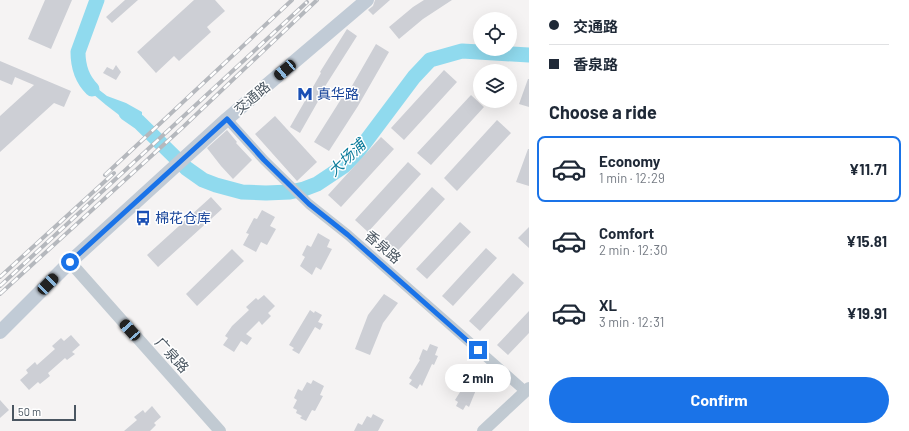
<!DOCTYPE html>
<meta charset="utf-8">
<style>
:root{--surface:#fff;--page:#f2f2f3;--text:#1f2937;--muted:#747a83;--line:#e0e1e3;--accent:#1a73e8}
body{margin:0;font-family:Barlow,"Noto Sans SC",sans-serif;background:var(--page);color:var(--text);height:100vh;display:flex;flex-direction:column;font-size:15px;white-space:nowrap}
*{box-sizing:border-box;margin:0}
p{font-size:13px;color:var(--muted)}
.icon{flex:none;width:22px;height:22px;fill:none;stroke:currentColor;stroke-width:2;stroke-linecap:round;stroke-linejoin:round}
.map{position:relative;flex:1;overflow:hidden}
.sheet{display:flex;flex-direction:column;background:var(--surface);width:380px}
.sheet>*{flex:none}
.banner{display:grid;align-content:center;height:88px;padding:0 20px;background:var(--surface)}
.buttons{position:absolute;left:473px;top:12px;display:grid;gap:8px}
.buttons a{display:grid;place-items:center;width:44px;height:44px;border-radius:50%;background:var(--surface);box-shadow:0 4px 16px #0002;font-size:20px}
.scale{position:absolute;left:12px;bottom:10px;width:64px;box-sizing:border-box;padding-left:4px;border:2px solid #4a5661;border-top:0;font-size:11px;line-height:14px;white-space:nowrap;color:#4a5661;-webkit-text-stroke:3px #fff;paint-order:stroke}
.end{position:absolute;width:18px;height:18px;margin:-9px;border:5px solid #1a73e8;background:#fff;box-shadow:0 0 0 2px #fff}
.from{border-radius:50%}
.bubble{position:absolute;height:28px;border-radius:14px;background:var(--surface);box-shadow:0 4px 16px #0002;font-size:13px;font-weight:700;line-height:28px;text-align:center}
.car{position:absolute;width:12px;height:24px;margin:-12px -6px;border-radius:5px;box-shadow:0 0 3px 1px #0007;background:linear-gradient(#222 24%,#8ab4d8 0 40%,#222 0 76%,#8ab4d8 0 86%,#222 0)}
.banner b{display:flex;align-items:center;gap:14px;height:38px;font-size:15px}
.banner b+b{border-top:1px solid var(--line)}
.banner i{width:10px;height:10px;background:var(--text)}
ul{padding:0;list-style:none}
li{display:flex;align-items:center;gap:12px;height:66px;margin:0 8px 6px;padding:0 12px;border:2px solid transparent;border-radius:8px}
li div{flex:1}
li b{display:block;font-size:15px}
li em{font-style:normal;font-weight:700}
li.active{border-color:var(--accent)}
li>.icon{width:36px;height:36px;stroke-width:1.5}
h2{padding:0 20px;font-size:18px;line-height:48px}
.action{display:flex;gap:8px;margin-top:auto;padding:8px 20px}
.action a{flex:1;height:46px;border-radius:24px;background:var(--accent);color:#fff;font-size:16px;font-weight:700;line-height:46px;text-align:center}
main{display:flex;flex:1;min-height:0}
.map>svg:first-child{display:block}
.water{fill:#90daee}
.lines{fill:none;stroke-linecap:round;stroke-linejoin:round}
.river{stroke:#90daee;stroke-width:15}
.building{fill:#cdcfd5}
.minor{stroke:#c1cad2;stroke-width:10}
.tertiary{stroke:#c1cad2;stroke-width:12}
.secondary{stroke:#c1cbd6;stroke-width:14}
.rail-casing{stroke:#b5b8bd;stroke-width:4}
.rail{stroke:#fff;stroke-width:2.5;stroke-dasharray:8;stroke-linecap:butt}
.route{stroke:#1a73e8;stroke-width:5}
.labels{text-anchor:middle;stroke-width:3;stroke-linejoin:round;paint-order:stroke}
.transit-label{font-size:14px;fill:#164399;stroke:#fff;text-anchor:start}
.street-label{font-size:14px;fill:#4a5661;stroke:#fff}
.water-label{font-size:15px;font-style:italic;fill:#0c7c9b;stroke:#fff}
</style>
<main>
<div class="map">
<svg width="529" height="431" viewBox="0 0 529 431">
<rect width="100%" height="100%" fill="#f5f3f3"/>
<path class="water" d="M93,0H97L81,43L83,60L75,62L76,44Z
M86,70L98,89L107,96L126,103L142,112V125L127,121L106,105L80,83L82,72Z"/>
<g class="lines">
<path class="river" d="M92,89C82,79 78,66 78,52L97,0
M126,113L139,122L186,168L203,180L216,185L242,192L266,193L290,192L304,189L317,184L344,166L357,153L414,77L430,60L462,51L529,55"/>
</g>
<path class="building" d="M45,0H72L51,49L28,39Z
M125,0H138L112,23L106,17Z
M194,0H215L225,11L207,27L211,32L179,61L174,56L156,73L137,52Z
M375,0H390L373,15L368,10L373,6Z
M424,0H452L423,19L399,39L389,27L413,7Z
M347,29L357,36L324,88L325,89L300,133L290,127L321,73L320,72Z
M376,44L389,52L358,106L329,151L314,142L343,96L345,98Z
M0,61L71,91L64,107L54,103L0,152V116L34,85L15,77L12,85L0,80Z
M116,65L121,72L116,80L103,73L107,67L113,70Z
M444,70L457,82L404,140L391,128Z
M528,79H529V107L519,104Z
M471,95L484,107L431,165L417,153Z
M275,116L317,162L297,181L255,134Z
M497,120L511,133L457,191L444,178Z
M227,130L237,142L236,143L252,160L233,179L221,166L207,148Z
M381,137L394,149L341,207L328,195Z
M528,149H529V186L516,182Z
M408,162L421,174L368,232L355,220Z
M432,187L445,199L392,257L379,245Z
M211,197L222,209L158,267L147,255Z
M262,210L275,217L270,226L276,229L267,245L261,242L256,252L243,245L249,234L246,233L254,218L257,219Z
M460,222L471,232L427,279L416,269Z
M529,227V248L518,238Z
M318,233L330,240L327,247L332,249L321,270L316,267L312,275L300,266L305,257L302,255L307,245L311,247Z
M486,248L497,258L453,306L442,296Z
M232,249L244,261L197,306L186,294Z
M513,273L524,283L480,331L469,321Z
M384,294L398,303L383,323L370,355L355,349L368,315Z
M264,295L275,306L268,313L271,316L262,325L259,321L246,334L252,338L247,345L241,341L234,352L223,345L228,338L225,336L232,326L249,310L246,307L256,298L258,300Z
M310,310L314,313L315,311L322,315L318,322L323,324L320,330L315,327L299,354L292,350L294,348L289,345Z
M529,311V333L508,355L497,345Z
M71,335L80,345L72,352L75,354L67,360L65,358L48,373L50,376L40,384L38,382L29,390L20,380L28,373L26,370L35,362L37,365L55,349L52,346L61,338L64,341Z
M430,344L438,347L435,355L438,356L434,365L432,364L422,386L420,384L417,389L409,384L412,380L409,378L420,360L419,359L423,349L427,351Z
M476,365L485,369L482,377L484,378L481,386L478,385L469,407L466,405L463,410L456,406L458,402L455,400L467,381H465L470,370L474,372Z
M313,380L324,386L320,395L323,396L315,411L312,410L306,421L300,418L302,416L296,413L297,410L293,408L297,400L294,398L298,389L302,391L307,382L311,384Z
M0,400L9,410L0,418Z
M152,406L161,417L154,423L156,425L150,431H124L137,420L134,417L143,410L145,413Z
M373,414L384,420L378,431H354L358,423L362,425L367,416L371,418Z"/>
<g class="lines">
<path class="minor" d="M227,119L264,160L309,204L348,235L525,391"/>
<path class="tertiary" d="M70,262L220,431
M483,431L529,388"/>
<path class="secondary" d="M0,332L70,262L227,119L367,0"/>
<g class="rail-casing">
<path id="rail" d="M105,175L292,0
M0,277L114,173
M0,286L307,2
M0,294L182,128L317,0"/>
</g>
<use href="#rail" class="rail"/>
</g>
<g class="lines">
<path class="route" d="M70,262L227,119L264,160L309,204L348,235L478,350"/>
</g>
<defs>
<g id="metro-bare" transform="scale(1.2)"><path d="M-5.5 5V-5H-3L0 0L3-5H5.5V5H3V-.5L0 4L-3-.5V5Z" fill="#1a4fb4" stroke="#fff" stroke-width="2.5" paint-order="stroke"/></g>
<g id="bus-bare" transform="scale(1.2)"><path d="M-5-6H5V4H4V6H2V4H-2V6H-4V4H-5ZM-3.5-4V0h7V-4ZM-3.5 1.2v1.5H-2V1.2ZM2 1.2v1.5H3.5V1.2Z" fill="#1a4fb4" stroke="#fff" stroke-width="2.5" paint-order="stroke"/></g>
</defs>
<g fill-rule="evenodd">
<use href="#metro-bare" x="305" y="94"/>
<use href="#bus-bare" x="143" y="218"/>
</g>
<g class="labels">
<g class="transit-label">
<text x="317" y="99">真华路</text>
<text x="155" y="223">棉花仓库</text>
</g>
<g class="street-label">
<text transform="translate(252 98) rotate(-40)" y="5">交通路</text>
<text transform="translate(383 247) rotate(41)" y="5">香泉路</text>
<text transform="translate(172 355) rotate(48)" y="5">广泉路</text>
</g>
<g class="water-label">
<text transform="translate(347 158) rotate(-44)" y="5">大场浦</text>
</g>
</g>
</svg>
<div class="buttons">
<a><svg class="icon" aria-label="locate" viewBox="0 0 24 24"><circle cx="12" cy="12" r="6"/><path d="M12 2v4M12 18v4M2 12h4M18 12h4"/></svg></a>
<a><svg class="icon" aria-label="layers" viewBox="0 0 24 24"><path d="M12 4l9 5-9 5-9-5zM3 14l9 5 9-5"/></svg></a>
</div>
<div class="scale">50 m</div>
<i class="end from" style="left:70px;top:262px"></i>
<i class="end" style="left:478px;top:350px"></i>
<div class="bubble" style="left:445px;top:364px;width:66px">2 min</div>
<i class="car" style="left:285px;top:70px;rotate:230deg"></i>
<i class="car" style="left:48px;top:284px;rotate:44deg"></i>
<i class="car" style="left:130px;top:330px;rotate:318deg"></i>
</div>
<section class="sheet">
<div class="banner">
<b><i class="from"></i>交通路</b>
<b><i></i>香泉路</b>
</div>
<h2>Choose a ride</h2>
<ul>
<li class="active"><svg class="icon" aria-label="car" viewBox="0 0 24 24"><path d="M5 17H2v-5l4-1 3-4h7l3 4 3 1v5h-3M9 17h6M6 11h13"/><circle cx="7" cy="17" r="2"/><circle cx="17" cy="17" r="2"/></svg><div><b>Economy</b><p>1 min · 12:29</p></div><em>¥11.71</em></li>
<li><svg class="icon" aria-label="car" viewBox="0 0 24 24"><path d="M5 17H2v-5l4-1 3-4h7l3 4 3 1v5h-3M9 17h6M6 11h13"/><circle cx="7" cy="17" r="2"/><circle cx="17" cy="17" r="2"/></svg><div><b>Comfort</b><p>2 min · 12:30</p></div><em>¥15.81</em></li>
<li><svg class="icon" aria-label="car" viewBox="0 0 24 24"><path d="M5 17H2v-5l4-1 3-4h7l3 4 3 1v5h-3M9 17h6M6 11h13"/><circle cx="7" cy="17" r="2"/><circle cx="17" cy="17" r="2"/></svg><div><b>XL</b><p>3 min · 12:31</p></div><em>¥19.91</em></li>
</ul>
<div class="action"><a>Confirm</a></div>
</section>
</main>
